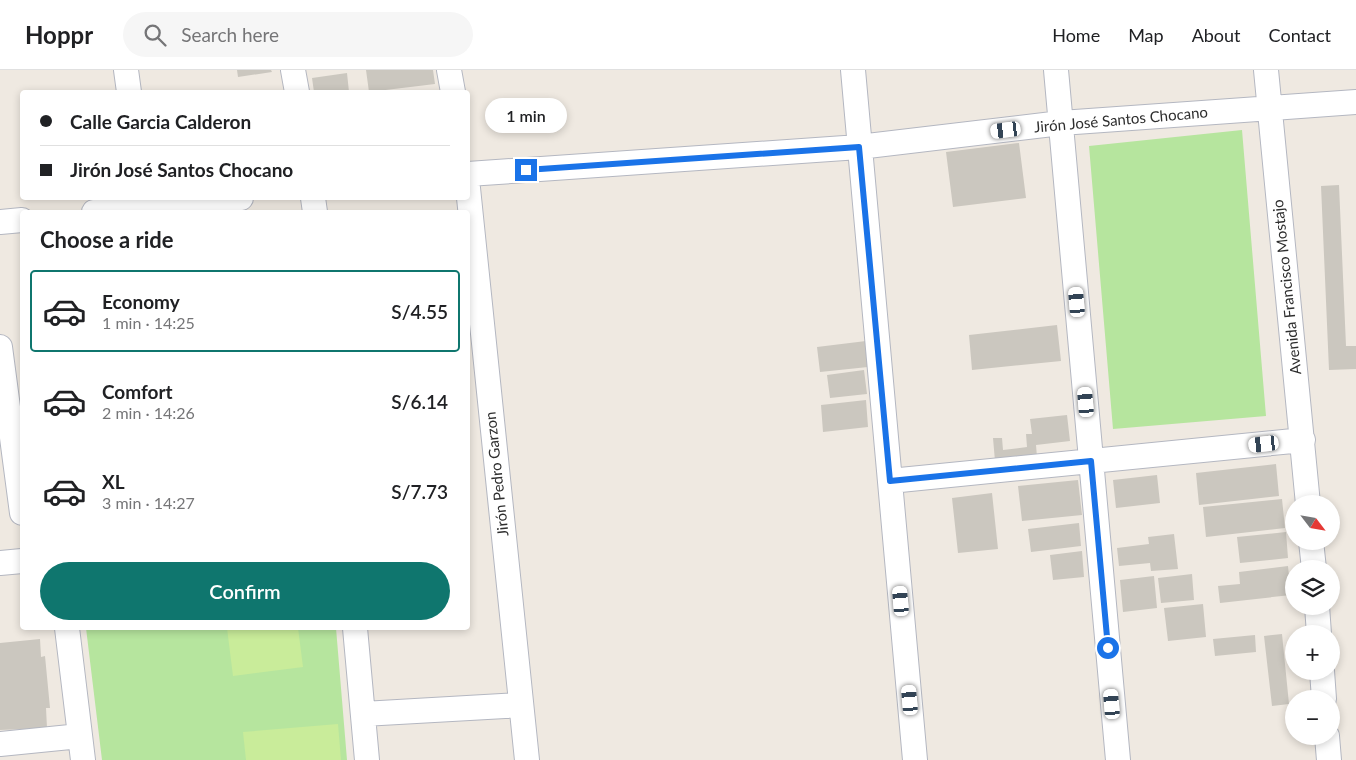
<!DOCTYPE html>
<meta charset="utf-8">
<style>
:root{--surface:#fff;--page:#f6f6f6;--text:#202124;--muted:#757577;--line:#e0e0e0;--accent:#0f766e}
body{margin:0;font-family:Lato,sans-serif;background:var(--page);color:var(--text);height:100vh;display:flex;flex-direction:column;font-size:19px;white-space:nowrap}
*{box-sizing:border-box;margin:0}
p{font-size:16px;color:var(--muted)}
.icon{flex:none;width:28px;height:28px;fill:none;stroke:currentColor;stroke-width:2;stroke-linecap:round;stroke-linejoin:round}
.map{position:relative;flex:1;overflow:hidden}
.details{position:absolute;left:20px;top:140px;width:450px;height:420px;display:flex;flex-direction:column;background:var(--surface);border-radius:5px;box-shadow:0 2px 8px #0003}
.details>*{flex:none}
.hud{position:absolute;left:20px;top:20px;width:450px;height:110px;border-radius:5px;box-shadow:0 2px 8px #0003;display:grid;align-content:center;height:110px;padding:0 20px;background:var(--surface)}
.needle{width:32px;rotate:121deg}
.fabs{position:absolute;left:1285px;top:425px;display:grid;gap:10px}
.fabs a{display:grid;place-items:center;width:55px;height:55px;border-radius:50%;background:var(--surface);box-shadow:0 2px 8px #0003;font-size:25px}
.end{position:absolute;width:22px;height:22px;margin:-11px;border:6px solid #1a73e8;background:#fff;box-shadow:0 0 0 2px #fff}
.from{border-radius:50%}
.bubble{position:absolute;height:35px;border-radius:18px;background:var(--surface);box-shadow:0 2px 8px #0003;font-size:16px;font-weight:600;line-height:35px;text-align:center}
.car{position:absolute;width:15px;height:30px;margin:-15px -8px;border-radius:6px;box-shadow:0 0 4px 1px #0007;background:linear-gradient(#fff 24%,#345 0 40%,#fff 0 76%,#345 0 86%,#fff 0)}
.hud b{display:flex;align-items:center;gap:18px;height:48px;font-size:19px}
.hud b+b{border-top:1px solid var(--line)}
.hud i{width:12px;height:12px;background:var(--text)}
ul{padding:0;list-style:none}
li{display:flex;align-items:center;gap:15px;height:82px;margin:0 10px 8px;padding:0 10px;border:2px solid transparent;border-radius:5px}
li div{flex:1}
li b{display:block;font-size:19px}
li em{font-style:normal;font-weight:600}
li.selected{border-color:var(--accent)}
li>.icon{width:45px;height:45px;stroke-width:1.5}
h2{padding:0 20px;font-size:22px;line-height:60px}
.action{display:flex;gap:10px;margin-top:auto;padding:10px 20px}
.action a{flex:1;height:58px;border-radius:30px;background:var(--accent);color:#fff;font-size:20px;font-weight:600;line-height:58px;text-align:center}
header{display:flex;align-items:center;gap:30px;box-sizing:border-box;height:70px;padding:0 25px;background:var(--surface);border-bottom:1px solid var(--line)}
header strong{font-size:24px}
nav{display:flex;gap:28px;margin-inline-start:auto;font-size:18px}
.search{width:350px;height:45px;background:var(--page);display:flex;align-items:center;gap:12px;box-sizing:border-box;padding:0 18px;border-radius:28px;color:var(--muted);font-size:19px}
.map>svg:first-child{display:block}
.green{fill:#b6e59e}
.pitch{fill:#c9ec9a}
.building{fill:#cbc7bf}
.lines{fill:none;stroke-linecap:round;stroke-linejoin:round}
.minor-casing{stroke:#b4b7c1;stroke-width:26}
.minor{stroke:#fff;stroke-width:24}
.route{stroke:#1a73e8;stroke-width:6}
.labels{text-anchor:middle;stroke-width:5;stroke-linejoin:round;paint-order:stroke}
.street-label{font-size:15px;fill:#2e2e2e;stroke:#fff}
</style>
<header>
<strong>Hoppr</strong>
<div class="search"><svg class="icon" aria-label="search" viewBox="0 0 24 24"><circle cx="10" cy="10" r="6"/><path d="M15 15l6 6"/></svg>Search here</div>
<nav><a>Home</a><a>Map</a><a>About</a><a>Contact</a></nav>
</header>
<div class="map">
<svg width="1356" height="690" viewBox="0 0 1356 690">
<rect width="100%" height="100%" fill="#efe9e1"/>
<path class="green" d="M1242,60L1266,346L1113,359L1089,76Z
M86,558H336L347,690H102Z"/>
<path class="pitch" d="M227,558H298L303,597L233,606Z
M338,654L341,690H246L243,662Z"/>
<path class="building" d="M237,0H271L272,2L238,7Z
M366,0H433L435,14L369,22Z
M347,3L349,22H314L312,8Z
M1019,73L1026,128L953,137L946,82Z
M1339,115L1346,276H1356V299L1329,300L1321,116Z
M1057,255L1061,291L972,300L969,265Z
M866,271L868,297L820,302L817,277Z
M864,300L867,324L830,328L827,305Z
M866,330L868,357L823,362L821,335Z
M1067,345L1070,371L1036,375L1037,387L995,391L993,368H1002L1003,380L1027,377L1026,364H1032L1030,349Z
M1276,394L1279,426L1199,435L1196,403Z
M1157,405L1160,433L1116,438L1113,410Z
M1078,410L1082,445L1022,451L1018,416Z
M992,423L998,479L958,483L952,428Z
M1282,429L1285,458L1206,467L1203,437Z
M1079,453L1081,476L1031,482L1028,459Z
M1286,462L1288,488L1240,493L1237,467Z
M1174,464L1178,499L1151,501L1150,493L1119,496L1117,478L1149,474L1148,467Z
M1082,481L1084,507L1053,510L1050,485Z
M1288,496L1291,525L1220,533L1218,516L1240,514L1239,502Z
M1192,504L1194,530L1161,533L1158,508Z
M1154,506L1157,538L1123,542L1120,510Z
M1203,534L1206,567L1168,571L1164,538Z
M1282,564L1289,634L1272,636L1264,566Z
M1255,565L1256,582L1215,586L1213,569Z
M40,569L41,587L45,586L50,638H46L47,658L0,660V573Z"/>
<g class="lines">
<g class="minor-casing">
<path id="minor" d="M126,0L129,22
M293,0L297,22
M449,0L453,22
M853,0L915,690
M1056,0L1118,690
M1266,0L1308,434
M468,104L859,77L1061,53L1356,32
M468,118L527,690
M313,128L315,142
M94,142L241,128
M0,152L22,150
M0,277L22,443
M890,411L1303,370
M1311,471L1314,499
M0,493L22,491
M1317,536L1319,564
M67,558L83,690
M355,558L367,690
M1322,601L1324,629
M363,644L521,635
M1327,666L1329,690
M0,674L80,666"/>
</g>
<use href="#minor" class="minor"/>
</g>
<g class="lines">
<path class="route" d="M526,100L859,77L890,411L1091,391L1108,578"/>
</g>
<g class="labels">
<g class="street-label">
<text transform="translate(1121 50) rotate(-5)" y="5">Jirón José Santos Chocano</text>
<text transform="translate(1287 217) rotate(-96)" y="5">Avenida Francisco Mostajo</text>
<text transform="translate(497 404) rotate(-96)" y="5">Jirón Pedro Garzon</text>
</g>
</g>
</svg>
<div class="fabs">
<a><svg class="needle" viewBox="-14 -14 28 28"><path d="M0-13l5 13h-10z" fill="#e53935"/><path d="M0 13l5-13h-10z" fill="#757577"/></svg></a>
<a><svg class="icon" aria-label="layers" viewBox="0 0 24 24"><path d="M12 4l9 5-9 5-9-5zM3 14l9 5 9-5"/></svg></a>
<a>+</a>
<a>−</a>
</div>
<i class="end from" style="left:1108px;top:578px"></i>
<i class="end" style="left:526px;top:100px"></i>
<div class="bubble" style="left:485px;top:28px;width:82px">1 min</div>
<i class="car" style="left:1006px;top:60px;rotate:263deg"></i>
<i class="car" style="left:1077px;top:232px;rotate:355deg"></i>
<i class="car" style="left:1086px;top:332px;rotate:355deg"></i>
<i class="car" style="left:1264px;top:374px;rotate:264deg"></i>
<i class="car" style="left:901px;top:531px;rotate:355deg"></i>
<i class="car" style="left:910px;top:630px;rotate:355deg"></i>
<i class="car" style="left:1112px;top:634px;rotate:355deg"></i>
<div class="hud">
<b><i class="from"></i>Calle Garcia Calderon</b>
<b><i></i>Jirón José Santos Chocano</b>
</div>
<section class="details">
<h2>Choose a ride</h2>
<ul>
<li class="selected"><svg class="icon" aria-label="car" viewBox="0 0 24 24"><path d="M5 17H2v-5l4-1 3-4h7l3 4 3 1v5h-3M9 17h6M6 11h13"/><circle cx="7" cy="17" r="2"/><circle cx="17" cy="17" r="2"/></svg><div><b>Economy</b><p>1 min · 14:25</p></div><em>S/4.55</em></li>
<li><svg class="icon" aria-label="car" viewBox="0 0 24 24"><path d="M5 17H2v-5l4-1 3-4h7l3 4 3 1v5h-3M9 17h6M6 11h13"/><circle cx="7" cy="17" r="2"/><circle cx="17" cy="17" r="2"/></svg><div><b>Comfort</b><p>2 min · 14:26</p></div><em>S/6.14</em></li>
<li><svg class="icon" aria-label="car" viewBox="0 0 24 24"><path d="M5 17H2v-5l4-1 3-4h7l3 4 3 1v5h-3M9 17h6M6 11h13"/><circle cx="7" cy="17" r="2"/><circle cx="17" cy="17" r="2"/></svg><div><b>XL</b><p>3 min · 14:27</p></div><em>S/7.73</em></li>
</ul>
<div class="action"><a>Confirm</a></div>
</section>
</div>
